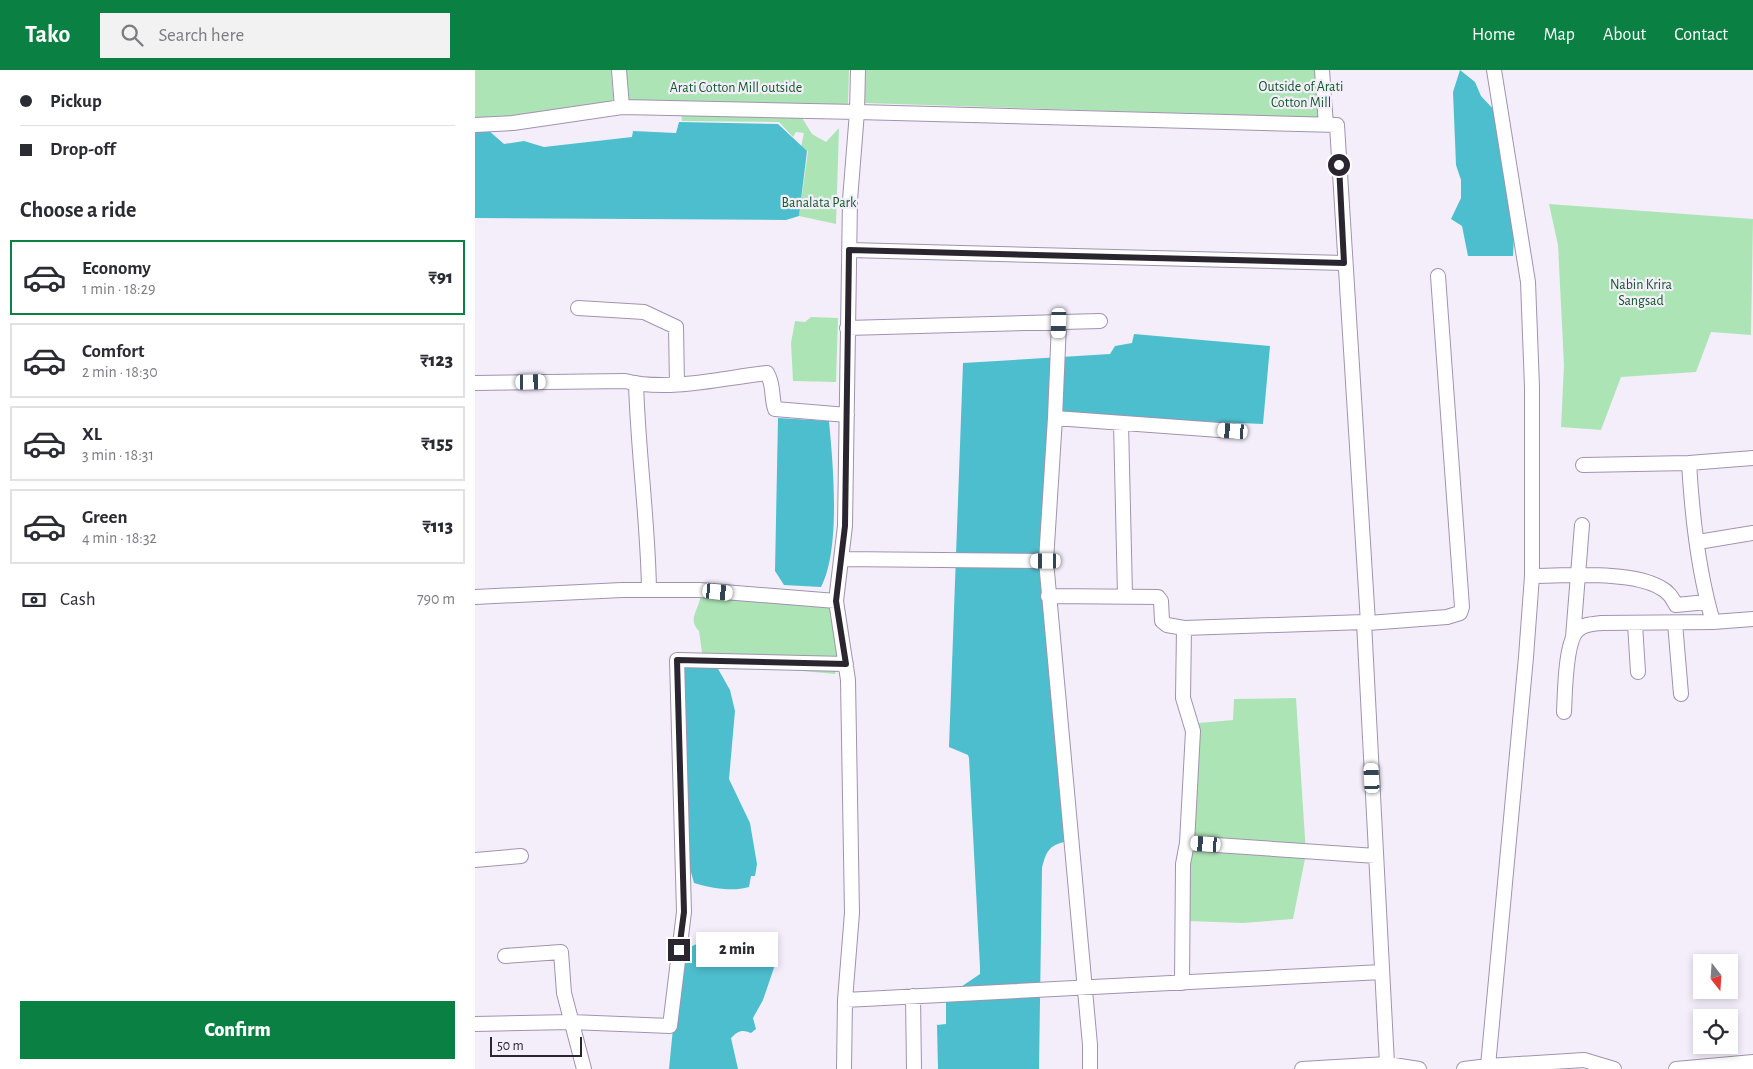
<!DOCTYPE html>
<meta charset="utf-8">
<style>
:root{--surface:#fff;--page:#f2f2f3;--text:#2b2b33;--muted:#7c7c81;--line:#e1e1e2;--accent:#0b8043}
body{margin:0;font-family:"Alegreya Sans",sans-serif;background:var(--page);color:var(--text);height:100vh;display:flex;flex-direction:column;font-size:19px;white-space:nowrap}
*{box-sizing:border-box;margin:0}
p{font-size:16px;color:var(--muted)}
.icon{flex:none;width:28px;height:28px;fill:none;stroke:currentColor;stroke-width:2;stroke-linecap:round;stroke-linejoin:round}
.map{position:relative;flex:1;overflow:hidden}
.drawer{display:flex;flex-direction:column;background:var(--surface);width:475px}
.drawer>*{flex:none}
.top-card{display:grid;align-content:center;height:110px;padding:0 20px;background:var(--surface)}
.needle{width:32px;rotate:163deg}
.buttons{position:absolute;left:1218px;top:884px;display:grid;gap:10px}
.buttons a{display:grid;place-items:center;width:45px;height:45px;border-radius:0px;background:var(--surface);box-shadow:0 2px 8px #0003;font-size:25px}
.scale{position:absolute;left:15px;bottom:12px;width:92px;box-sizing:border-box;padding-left:5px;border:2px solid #2b2530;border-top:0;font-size:14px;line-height:18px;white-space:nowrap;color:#2b2530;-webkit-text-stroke:4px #f4eefb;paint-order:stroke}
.end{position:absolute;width:22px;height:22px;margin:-11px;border:6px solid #2b2530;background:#fff;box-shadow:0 0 0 2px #fff}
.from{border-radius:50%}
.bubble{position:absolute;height:35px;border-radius:0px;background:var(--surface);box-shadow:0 2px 8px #0003;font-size:16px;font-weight:800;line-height:35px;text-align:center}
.car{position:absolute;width:15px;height:30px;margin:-15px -8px;border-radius:6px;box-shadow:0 0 4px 1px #0007;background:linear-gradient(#fff 24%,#345 0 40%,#fff 0 76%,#345 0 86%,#fff 0)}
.top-card b{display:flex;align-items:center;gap:18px;height:48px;font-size:19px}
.top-card b+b{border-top:1px solid var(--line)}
.top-card i{width:12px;height:12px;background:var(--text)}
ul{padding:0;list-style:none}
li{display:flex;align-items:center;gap:15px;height:75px;margin:0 10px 8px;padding:0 10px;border:2px solid var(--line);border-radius:0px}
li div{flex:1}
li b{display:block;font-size:19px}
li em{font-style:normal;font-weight:800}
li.current{border-color:var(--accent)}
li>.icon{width:45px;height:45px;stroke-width:1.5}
h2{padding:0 20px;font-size:22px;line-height:60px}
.pay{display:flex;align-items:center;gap:12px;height:55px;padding:0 20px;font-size:19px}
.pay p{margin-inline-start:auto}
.cta{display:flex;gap:10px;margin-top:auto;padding:10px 20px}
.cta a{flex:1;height:58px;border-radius:0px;background:var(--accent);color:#fff;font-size:20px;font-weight:800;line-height:58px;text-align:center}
header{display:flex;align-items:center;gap:30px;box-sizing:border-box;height:70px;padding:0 25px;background:var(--accent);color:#fff}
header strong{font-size:24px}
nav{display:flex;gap:28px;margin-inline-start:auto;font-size:18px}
.search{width:350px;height:45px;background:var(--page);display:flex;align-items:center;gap:12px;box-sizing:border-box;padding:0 18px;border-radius:0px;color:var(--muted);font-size:19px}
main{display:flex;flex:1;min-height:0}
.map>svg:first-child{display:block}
.green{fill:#ade4b5}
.water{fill:#4dbece}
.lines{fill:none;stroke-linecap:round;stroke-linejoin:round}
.minor-casing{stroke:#a193af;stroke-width:16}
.minor{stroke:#fff;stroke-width:14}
.route{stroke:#2b2530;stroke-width:6}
.labels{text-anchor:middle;stroke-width:4.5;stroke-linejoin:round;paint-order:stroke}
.park-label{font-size:14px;fill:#115a28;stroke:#f4eefb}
</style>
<header>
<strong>Tako</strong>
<div class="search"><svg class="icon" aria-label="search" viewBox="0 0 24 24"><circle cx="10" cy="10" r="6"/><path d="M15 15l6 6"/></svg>Search here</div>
<nav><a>Home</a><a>Map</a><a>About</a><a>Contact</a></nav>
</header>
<main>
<section class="drawer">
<div class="top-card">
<b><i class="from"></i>Pickup</b>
<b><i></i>Drop-off</b>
</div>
<h2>Choose a ride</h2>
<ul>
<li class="current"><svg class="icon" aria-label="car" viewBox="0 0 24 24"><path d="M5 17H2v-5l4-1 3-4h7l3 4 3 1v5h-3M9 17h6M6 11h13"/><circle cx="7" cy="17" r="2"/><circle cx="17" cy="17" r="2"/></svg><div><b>Economy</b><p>1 min · 18:29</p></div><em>₹91</em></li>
<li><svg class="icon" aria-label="car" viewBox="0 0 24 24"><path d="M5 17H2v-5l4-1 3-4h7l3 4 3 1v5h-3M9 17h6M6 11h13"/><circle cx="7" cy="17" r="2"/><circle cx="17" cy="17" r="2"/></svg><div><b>Comfort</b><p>2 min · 18:30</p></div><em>₹123</em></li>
<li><svg class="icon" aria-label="car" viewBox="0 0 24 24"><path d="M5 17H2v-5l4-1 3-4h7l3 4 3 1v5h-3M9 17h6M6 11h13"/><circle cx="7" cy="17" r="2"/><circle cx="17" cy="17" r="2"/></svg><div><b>XL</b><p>3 min · 18:31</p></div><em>₹155</em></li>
<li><svg class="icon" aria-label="car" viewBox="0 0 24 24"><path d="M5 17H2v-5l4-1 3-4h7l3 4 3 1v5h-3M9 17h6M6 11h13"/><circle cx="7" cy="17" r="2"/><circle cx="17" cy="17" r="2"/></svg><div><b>Green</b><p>4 min · 18:32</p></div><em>₹113</em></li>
</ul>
<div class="pay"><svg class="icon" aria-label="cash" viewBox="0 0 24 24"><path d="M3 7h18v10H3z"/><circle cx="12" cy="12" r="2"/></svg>Cash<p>790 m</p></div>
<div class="cta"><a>Confirm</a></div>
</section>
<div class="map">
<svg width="1278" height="999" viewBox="0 0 1278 999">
<rect width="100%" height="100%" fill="#f4eefb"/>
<path class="green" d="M0,0H136L139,35L0,53Z
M147,0H374L373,35H150Z
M390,0H849L854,48L390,33Z
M206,41L326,46L337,64L351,72L364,58L361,154L324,146L333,81L328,80L326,77L329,63L321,62L318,67L304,52L207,51Z
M1074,134L1278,149L1276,265L1236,262L1221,302L1146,307L1126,360L1086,357L1089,295L1083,175Z
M336,247L363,248L361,312L318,311L316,273L320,251L330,252Z
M230,524L352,536C364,548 366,588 360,604L231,592L227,582L224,561C213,550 222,542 225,529Z
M821,628L831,784L818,849L768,853L712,851L724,653L758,650L759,629Z"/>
<path class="water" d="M985,0L1000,12L1006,26L1021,42L1039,165L1038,186H993L987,156L976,149L986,128V110L981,95L978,22Z
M204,52L303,54L332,81L324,146L311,150L0,148V61L13,60L29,74L49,71L69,77L157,67L158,61L201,63Z
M659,264L795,276L788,354L575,345L570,527L590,772C574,775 571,782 567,798L564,999H463L462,955L471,954V927L505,904V897L494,688L493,685L474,677L488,293L635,284L640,276L657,273Z
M303,348L354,351C358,394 366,479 346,517L309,515L300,501Z
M213,596L242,597L255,620L260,641L254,709L275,753L282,794L280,806H276L274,817C257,822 236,818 219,813L214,795L196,599Z
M244,865L273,868L297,875L303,886L288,930L278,948L281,959L276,963C267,959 263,961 256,968L263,999H194L205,887L217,876Z"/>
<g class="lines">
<g class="minor-casing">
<path id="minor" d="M144,0L147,37L382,42L375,130L370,456L361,531L373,610L377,843L370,930L369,999
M383,0L382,42L862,55L893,553L889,552L912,994L944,999
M847,0L851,55
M0,55L38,53L147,37
M374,180L869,193
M103,238L169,242L201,257L202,314
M584,253L580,348L571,491L615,975V999
M372,258L625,251
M0,313L150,311C194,322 247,308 292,303C299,314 296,326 300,339L372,345
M161,313C163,383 173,451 174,520
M580,348L758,361
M646,353L650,525
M1108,395L1214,393
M1223,472L1278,463
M366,489L571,491
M1057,506C1091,506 1157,500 1186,518C1194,522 1197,528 1201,535L1232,532
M573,526L683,527L686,531L687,551L692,555L709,558
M0,527L147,520H224L361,531
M1238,552L1278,549
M893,553L972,547L985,543L987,537L963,206
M1200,553L1206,624
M1160,554L1163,602
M1098,567L1107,455
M1089,642C1090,624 1090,571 1103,560C1109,554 1118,554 1126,553L1238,552C1223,501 1217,445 1214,393L1278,388
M712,773L901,786
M0,790L46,786
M30,886L86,882L89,923L109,999
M707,913L708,794L712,773L718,661L708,628L709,558L889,552
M438,926L439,999
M370,930L907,902
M0,954L96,952L195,956L209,842L202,590L371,594
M827,999L912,994
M989,999L1013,996L1051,587L1057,506V317L1053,212L1019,0
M1012,999L1013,996L1109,990L1139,999
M1201,999L1278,992"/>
</g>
<use href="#minor" class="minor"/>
</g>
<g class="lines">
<path class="route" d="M204,880L209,842L202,590L371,594L361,531L370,456L374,180L869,193L864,95"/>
</g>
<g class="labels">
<g class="park-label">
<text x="826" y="21">Outside of Arati<tspan x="826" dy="16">Cotton Mill</tspan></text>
<text x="261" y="22">Arati Cotton Mill outside</text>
<text x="344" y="137">Banalata Park</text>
<text x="1166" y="219">Nabin Krira<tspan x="1166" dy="16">Sangsad</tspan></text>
</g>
</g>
</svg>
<div class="buttons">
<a><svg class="needle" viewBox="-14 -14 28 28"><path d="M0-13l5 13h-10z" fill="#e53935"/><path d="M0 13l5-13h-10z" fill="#7c7c81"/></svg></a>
<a><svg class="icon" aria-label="locate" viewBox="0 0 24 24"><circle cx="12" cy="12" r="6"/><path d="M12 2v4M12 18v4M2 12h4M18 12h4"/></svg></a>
</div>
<div class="scale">50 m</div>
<i class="end from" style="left:864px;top:95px"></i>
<i class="end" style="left:204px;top:880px"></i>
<div class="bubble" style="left:221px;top:862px;width:82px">2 min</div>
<i class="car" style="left:584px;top:253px;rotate:182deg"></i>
<i class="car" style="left:56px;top:312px;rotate:89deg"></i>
<i class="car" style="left:758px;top:361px;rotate:274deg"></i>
<i class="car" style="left:571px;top:491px;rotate:270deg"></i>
<i class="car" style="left:243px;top:522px;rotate:96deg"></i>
<i class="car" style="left:897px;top:708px;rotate:357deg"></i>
<i class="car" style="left:731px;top:774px;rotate:274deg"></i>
</div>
</main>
